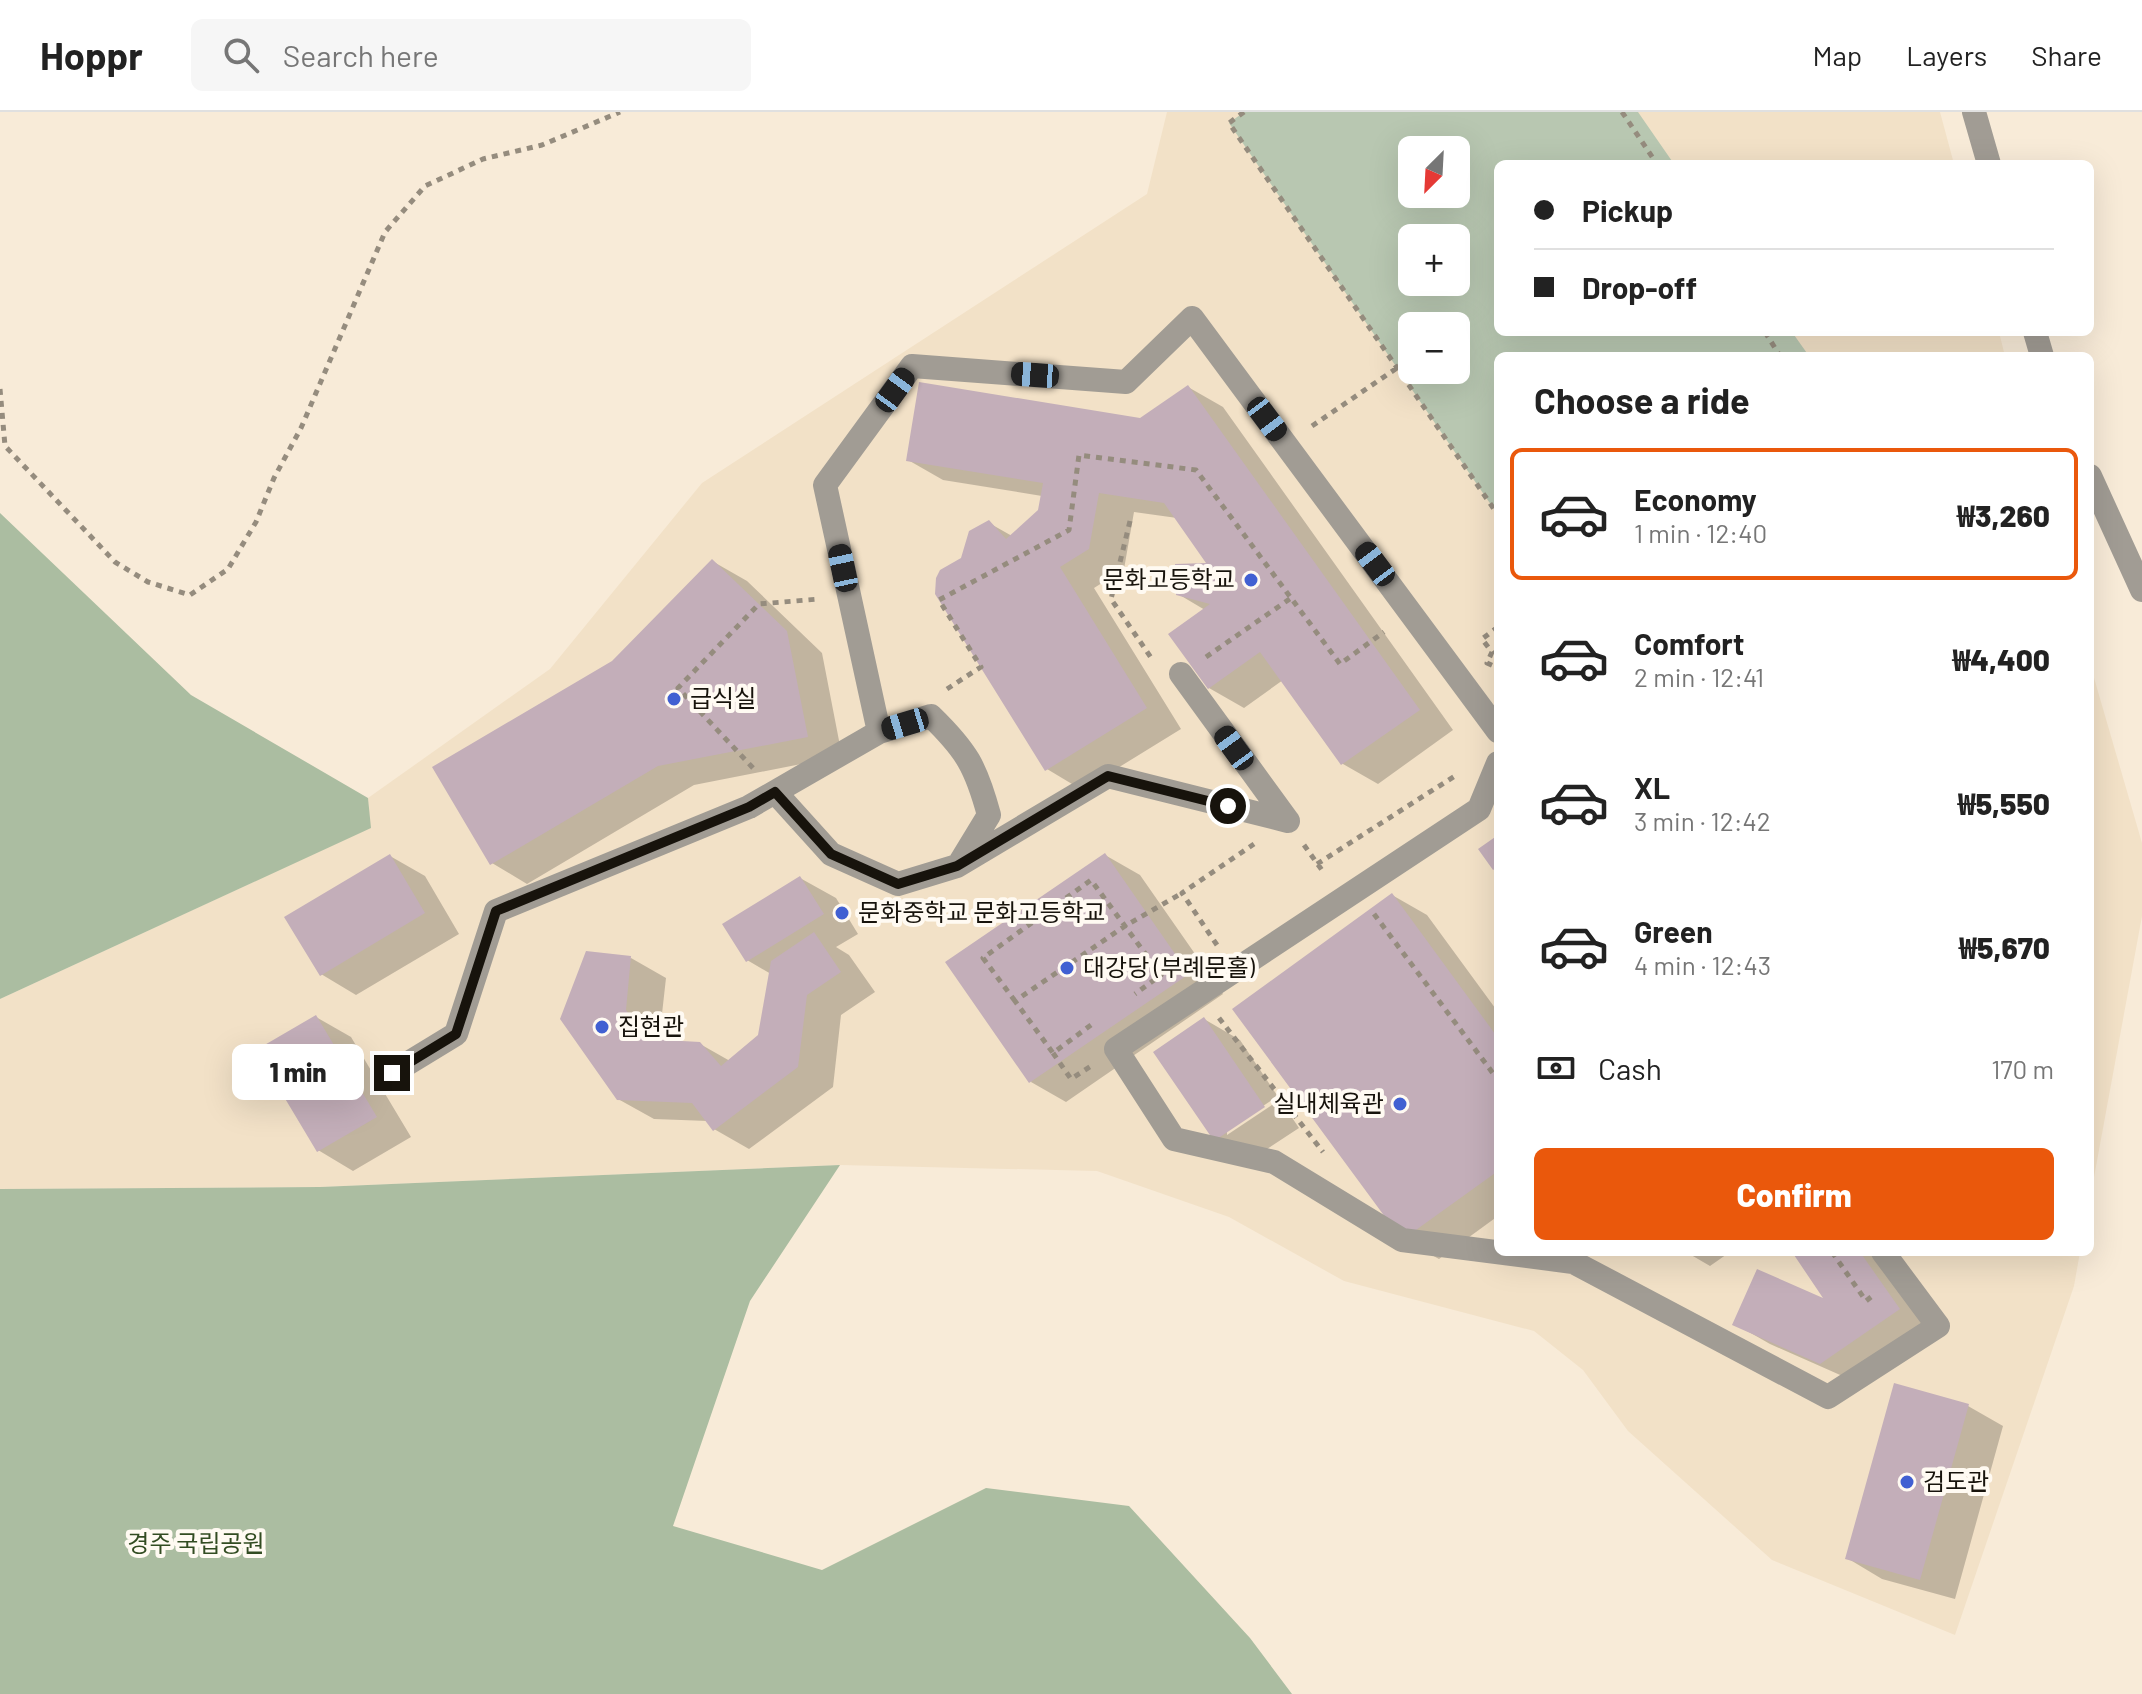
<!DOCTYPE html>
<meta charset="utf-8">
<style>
:root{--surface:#fff;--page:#f6f6f6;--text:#222;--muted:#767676;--line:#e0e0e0;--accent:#ea580c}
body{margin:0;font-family:Barlow,"Noto Sans KR",sans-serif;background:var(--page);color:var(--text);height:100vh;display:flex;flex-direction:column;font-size:30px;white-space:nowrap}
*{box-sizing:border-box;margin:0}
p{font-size:26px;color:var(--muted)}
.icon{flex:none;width:44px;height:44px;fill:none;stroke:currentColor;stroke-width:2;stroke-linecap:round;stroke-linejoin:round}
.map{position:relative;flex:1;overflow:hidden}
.sheet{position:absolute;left:1494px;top:240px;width:600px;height:904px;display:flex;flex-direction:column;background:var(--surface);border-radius:12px;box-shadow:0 8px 32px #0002}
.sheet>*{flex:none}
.banner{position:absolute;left:1494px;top:48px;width:600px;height:176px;border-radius:12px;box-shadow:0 8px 32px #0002;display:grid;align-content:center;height:176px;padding:0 40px;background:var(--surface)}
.needle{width:52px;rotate:204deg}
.tools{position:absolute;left:1398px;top:24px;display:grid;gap:16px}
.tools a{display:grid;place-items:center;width:72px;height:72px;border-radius:12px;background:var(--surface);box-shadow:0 8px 32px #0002;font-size:40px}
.end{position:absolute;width:36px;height:36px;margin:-18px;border:10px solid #17130c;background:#fff;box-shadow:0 0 0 4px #fff}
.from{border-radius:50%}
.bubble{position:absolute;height:56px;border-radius:12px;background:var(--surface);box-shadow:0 8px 32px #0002;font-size:26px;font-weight:800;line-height:56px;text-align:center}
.car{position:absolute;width:24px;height:48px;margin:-24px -12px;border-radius:10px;box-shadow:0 0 6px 2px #0007;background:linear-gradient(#222 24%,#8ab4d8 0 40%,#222 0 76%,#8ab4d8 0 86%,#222 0)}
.banner b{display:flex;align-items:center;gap:28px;height:76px;font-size:30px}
.banner b+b{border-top:2px solid var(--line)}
.banner i{width:20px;height:20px;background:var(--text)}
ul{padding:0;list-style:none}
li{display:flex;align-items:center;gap:24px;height:132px;margin:0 16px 12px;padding:0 24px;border:4px solid transparent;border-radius:12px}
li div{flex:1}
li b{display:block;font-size:30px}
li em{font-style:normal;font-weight:800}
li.on{border-color:var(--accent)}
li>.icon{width:72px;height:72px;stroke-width:1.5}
h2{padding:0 40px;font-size:36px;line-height:96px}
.pay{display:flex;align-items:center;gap:20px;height:88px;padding:0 40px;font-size:30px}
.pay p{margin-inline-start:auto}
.primary-button{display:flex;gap:16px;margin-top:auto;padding:16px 40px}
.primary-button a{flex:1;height:92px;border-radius:12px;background:var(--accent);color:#fff;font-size:32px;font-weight:800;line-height:92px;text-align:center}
header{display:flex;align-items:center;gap:48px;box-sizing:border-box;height:112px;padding:0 40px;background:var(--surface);border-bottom:2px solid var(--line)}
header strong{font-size:38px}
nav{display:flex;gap:44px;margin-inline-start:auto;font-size:28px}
.search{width:560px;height:72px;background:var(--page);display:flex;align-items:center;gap:20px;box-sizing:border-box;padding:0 28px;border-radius:12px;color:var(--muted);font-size:30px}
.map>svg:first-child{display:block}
.built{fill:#f2e1c7;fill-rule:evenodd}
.green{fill:#b8c7b1;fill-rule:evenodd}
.forest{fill:#abbda1}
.shadow{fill:#0003;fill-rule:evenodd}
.building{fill:#c3aeb9}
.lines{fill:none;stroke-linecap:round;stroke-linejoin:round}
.path{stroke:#958c7e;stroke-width:5;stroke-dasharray:6 6;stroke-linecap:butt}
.minor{stroke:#a19c94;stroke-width:24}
.route{stroke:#17130c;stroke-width:10}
.poi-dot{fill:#4160d2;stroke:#fffaf2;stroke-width:3}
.labels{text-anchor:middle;stroke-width:8;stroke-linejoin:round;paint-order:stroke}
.poi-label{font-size:24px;fill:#17130c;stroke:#fffaf2;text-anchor:start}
.park-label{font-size:24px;fill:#324c22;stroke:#fffaf2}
</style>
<header>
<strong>Hoppr</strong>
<div class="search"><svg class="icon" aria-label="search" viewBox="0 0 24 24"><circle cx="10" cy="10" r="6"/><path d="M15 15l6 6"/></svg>Search here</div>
<nav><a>Map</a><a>Layers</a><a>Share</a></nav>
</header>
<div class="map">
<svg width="2142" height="1582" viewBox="0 0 2142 1582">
<rect width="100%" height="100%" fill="#f8ebd8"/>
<path class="built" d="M1167,0H1940L1954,52H1498V220H1999L2005,244H1498V1140H2080L2074,1174L1955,1523L1772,1448L1628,1319L1583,1258L1534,1219L1344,1169L1229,1105L1097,1059L840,1053L320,1075L0,1077V887L370,716L368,686L550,557L702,371L1147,82ZM1412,38H1456V82H1412ZM1412,126H1456V170H1412ZM1412,214H1456V258H1412Z
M2090,552L2142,731V804L2090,1087Z"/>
<path class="green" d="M1244,0H1638L1674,52H1498V220H1792L1809,244H1498V403L1229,11ZM1412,38H1456V82H1412ZM1412,126H1456V170H1412ZM1412,214H1456V258H1412Z"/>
<path class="forest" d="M0,401L191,583L368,686L371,716L0,887Z
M840,1053L750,1189L673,1414L822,1458L986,1376L1129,1394L1250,1526L1292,1582H0V1077L320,1075Z"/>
<path class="shadow" d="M1188,275L1223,295L1453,618L1378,672L1343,652L1283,568L1244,596L1209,576L1205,498L1178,482L1210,453L1177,406L1134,400L1124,457L1094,476L1181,617L1082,678L1047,657L963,448L989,411L1012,424L1039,399L1042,384L943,368L908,348L1140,308Z
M712,449L747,469L822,541L842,644L694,673L527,772L492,751Z
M1105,743L1140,763L1223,882L1066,990L1031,970Z
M390,744L425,764L459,822L356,883L321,862Z
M800,766L836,786L858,822L836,835L849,843L875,880L841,903L833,975L749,1037L714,1017L708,1009L654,1007L618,987L562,907L631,846L666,866L660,920L667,930L700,932L730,949L760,924L771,862L747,848Z
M1392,783L1427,803L1498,900V1104L1439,1147L1403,1127Z
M316,905L351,925L411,1025L353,1059L318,1038Z
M1204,907L1240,928L1299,1016L1250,1048L1215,1028ZM1272,988L1275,991L1227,1023V1018Z
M1686,1140H1730L1710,1154Z
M1794,1140H1880L1934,1218L1856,1270L1770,1232L1735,1212L1829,1190Z
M1968,1294L2003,1314L1955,1487L1882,1467L1847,1446Z"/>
<path class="building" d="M919,270L1140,306L1188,273L1420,598L1341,653L1260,540L1208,577L1168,522L1210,492L1176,483L1175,452L1206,451L1164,391L1099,381L1089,437L1060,455L1147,596L1045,659L935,482L936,466L940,458L961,446L969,419L989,408L1006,427L1038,398L1043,371L906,349Z
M712,447L787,519L808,625L658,654L490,753L432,655L612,549Z
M1498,723V755L1493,758L1478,737Z
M1105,741L1189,862L1029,971L945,850Z
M390,742L425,801L320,864L284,805Z
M800,764L824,802L746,850L722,812Z
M1392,781L1498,926V1059L1402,1128L1232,897Z
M814,820L841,860L807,883L798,955L713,1019L692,991L617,988L560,907L586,839L631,844L626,898L646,927L700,930L721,954L758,923L771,849Z
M316,903L377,1005L317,1040L256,938Z
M1204,905L1265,995L1214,1029L1153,940Z
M1792,1140H1860L1900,1197L1820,1252L1732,1213L1757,1157L1823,1186Z
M1894,1271L1969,1292L1920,1468L1845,1447Z"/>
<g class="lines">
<path class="path" d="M1244,0L1229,11L1498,403
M1622,0L1657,52
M1765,220L1780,244
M0,277L5,334L115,450L148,470L190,483L228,457L256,410L274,366L301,316L385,120L425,74L483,47L542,33L620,0
M1312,314L1397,256
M1130,409L1111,487L1152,547
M1498,515L1482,527L1492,540L1487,551L1498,556
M1206,545L1291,486
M947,577L981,555L939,488L1069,418L1079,343L1196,358L1340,552L1384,520
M753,656L678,576L759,492L819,487
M1304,733L1324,761
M1317,752L1458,662
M1374,802L1498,968
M1217,833L1182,781L1254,732
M1015,889L983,846L1091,768L1161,863L1135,882
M1219,906L1323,1040
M1091,913L1053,941L1015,889L1125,814L1182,781
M1053,941L1071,967L1091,954
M1832,1140L1866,1189L1875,1182"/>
<path class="minor" d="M1974,0L1989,52
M2035,220L2042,244
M2090,364L2142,478
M1181,562L1288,709
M879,620L931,604C967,639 976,655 989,703L961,749
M1498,651L1479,697L1116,937L1174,1027L1274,1050L1402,1128L1573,1150L1828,1285L1938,1214L1883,1140
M775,680L831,742L898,772L957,754L1108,664L1288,709
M392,961L456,922L496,799L749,695L879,620L825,373L912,254L1126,270L1192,206L1498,619"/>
</g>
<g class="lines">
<path class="route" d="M392,961L456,922L496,799L749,695L775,680L831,742L898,772L957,754L1108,664L1228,694"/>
</g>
<g class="poi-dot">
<circle cx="1251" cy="468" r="8"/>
<circle cx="674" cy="587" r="8"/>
<circle cx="842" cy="801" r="8"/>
<circle cx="1067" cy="856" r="8"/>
<circle cx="602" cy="915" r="8"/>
<circle cx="1400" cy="992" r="8"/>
<circle cx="1907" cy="1370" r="8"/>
</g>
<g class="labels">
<g class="poi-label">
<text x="1235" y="476" text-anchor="end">문화고등학교</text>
<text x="690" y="595">급식실</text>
<text x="858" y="809">문화중학교 문화고등학교</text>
<text x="1083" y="864">대강당 (부례문홀)</text>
<text x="618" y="923">집현관</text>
<text x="1384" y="1000" text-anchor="end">실내체육관</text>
<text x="1923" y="1378">검도관</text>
</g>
<g class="park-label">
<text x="196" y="1440">경주 국립공원</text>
</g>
</g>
</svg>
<div class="tools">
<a><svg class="needle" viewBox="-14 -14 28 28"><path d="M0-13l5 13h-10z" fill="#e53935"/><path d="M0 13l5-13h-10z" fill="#767676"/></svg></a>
<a>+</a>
<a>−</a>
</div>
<i class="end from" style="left:1228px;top:694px"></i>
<i class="end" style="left:392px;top:961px"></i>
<div class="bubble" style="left:232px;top:932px;width:132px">1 min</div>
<i class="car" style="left:1035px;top:263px;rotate:274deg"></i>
<i class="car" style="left:895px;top:278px;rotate:36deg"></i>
<i class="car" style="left:1267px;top:307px;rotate:143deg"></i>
<i class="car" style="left:1375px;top:452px;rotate:323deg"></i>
<i class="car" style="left:843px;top:456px;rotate:348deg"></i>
<i class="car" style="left:905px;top:612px;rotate:253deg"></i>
<i class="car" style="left:1234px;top:636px;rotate:324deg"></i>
<div class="banner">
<b><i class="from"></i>Pickup</b>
<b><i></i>Drop-off</b>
</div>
<section class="sheet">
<h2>Choose a ride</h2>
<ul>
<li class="on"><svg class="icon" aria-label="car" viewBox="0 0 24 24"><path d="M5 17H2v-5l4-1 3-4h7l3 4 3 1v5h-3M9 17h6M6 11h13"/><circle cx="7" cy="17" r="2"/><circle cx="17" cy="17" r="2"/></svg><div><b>Economy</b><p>1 min · 12:40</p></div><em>₩3,260</em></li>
<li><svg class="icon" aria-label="car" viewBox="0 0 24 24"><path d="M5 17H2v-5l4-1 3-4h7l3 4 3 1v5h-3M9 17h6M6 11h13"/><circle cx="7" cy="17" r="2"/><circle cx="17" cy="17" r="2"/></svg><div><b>Comfort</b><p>2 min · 12:41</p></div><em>₩4,400</em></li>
<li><svg class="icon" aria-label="car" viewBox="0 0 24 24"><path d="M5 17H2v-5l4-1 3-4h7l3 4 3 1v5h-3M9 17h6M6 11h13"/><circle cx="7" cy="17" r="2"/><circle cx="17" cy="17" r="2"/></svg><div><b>XL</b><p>3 min · 12:42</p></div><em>₩5,550</em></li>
<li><svg class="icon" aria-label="car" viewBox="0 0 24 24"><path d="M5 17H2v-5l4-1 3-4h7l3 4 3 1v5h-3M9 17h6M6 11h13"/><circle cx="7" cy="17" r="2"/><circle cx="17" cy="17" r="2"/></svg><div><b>Green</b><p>4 min · 12:43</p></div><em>₩5,670</em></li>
</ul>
<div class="pay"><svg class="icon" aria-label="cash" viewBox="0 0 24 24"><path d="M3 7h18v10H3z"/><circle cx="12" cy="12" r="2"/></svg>Cash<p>170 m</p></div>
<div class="primary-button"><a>Confirm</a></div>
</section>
</div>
